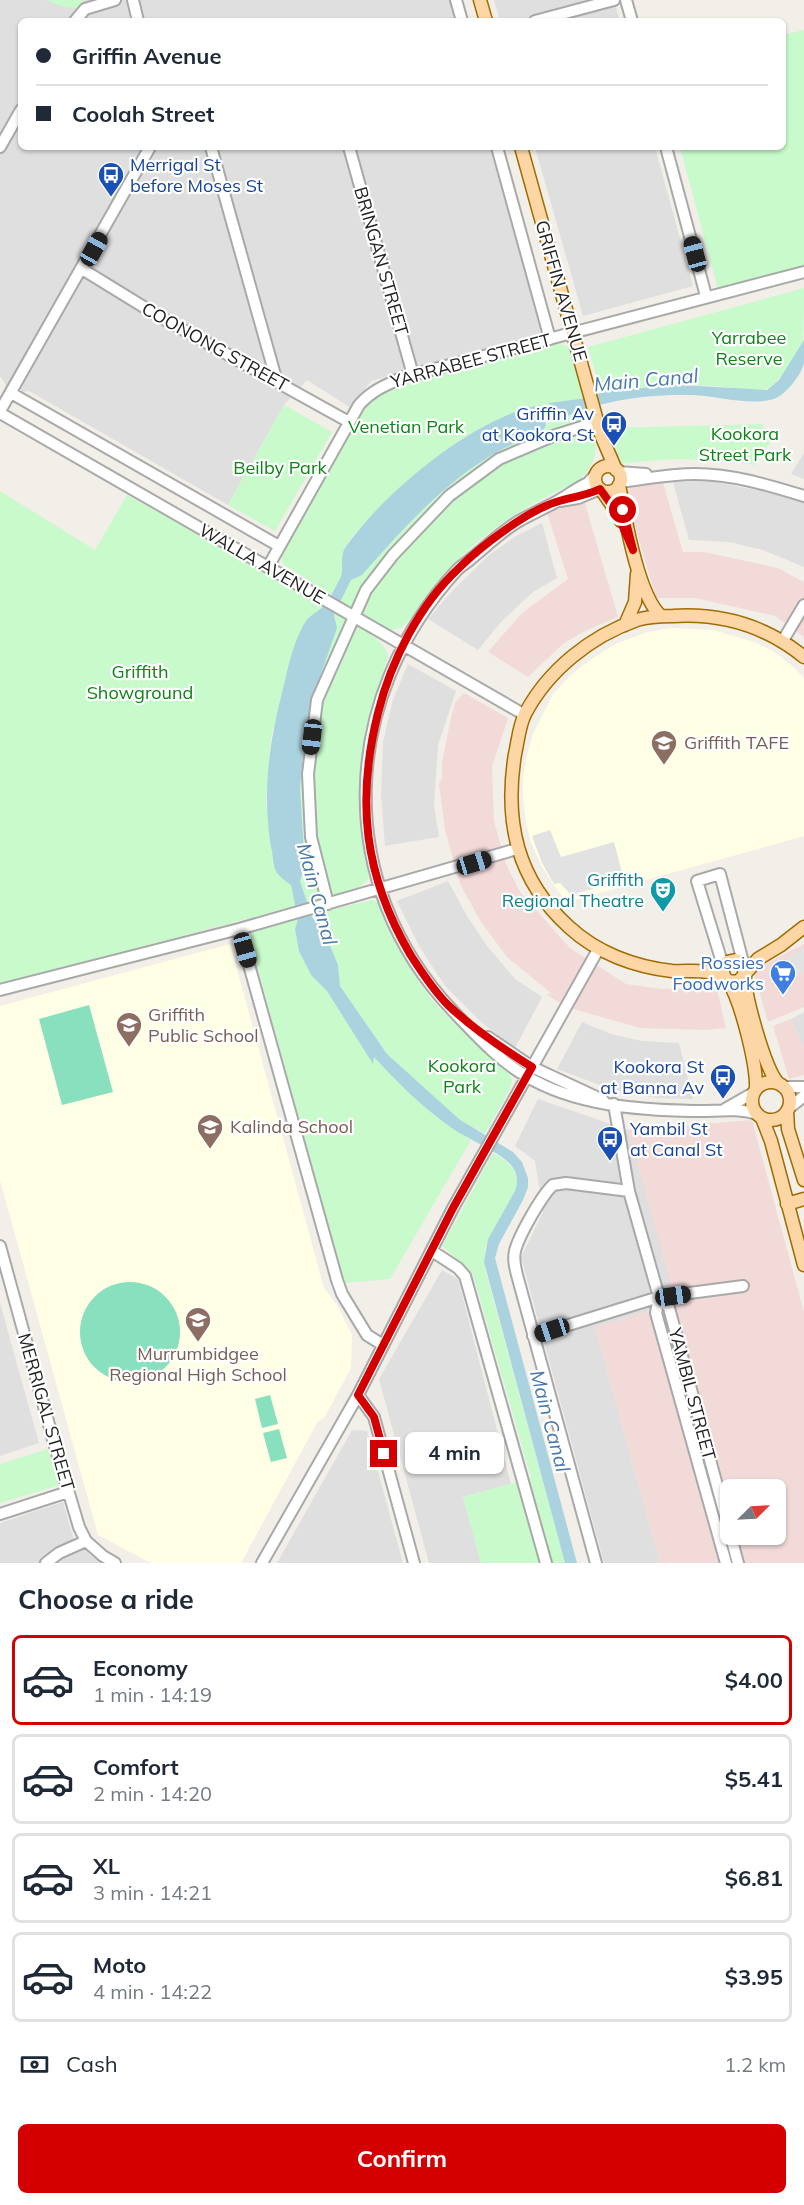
<!DOCTYPE html>
<meta charset="utf-8">
<style>
:root{--surface:#fff;--page:#f2f2f3;--text:#1f2937;--muted:#747a83;--line:#e0e1e3;--accent:#d40000}
body{margin:0;font-family:Mulish,sans-serif;background:var(--page);color:var(--text);height:100vh;display:flex;flex-direction:column;font-size:22px;white-space:nowrap}
*{box-sizing:border-box;margin:0}
p{font-size:20px;color:var(--muted)}
.icon{flex:none;width:33px;height:33px;fill:none;stroke:currentColor;stroke-width:2;stroke-linecap:round;stroke-linejoin:round}
.map{position:relative;height:1563px;overflow:hidden}
.drawer{display:flex;flex-direction:column;background:var(--surface);flex:1}
.drawer>*{flex:none}
.hud{position:absolute;left:18px;top:18px;width:768px;height:132px;border-radius:9px;box-shadow:0 2px 4px #0004;display:grid;align-content:center;height:132px;padding:0 18px;background:var(--surface)}
.needle{width:39px;rotate:66deg}
.buttons{position:absolute;left:720px;top:1479px;display:grid;gap:12px}
.buttons a{display:grid;place-items:center;width:66px;height:66px;border-radius:9px;background:var(--surface);box-shadow:0 2px 4px #0004;font-size:30px}
.end{position:absolute;width:27px;height:27px;margin:-14px;border:8px solid #d40000;background:#fff;box-shadow:0 0 0 3px #fff}
.from{border-radius:50%}
.bubble{position:absolute;height:42px;border-radius:9px;background:var(--surface);box-shadow:0 2px 4px #0004;font-size:20px;font-weight:700;line-height:42px;text-align:center}
.car{position:absolute;width:18px;height:36px;margin:-18px -9px;border-radius:8px;box-shadow:0 0 4px 2px #0007;background:linear-gradient(#222 24%,#8ab4d8 0 40%,#222 0 76%,#8ab4d8 0 86%,#222 0)}
.hud b{display:flex;align-items:center;gap:21px;height:57px;font-size:22px}
.hud b+b{border-top:2px solid var(--line)}
.hud i{width:15px;height:15px;background:var(--text)}
ul{padding:0;list-style:none}
li{display:flex;align-items:center;gap:18px;height:90px;margin:0 12px 9px;padding:0 6px;border:3px solid var(--line);border-radius:9px}
li div{flex:1}
li b{display:block;font-size:22px}
li em{font-style:normal;font-weight:700}
li.selected{border-color:var(--accent)}
li>.icon{width:54px;height:54px;stroke-width:1.5}
h2{padding:0 18px;font-size:27px;line-height:72px}
.pay{display:flex;align-items:center;gap:15px;height:66px;padding:0 18px;font-size:22px}
.pay p{margin-inline-start:auto}
.primary-button{display:flex;gap:12px;margin-top:auto;padding:12px 18px}
.primary-button a{flex:1;height:69px;border-radius:9px;background:var(--accent);color:#fff;font-size:24px;font-weight:700;line-height:69px;text-align:center}
.map>svg:first-child{display:block}
.residential{fill:#e0dfdf}
.commercial{fill:#f2dad9;fill-rule:evenodd}
.education{fill:#ffffe5}
.park{fill:#c8facc}
.pitch{fill:#88e0be}
.parking{fill:#e2e2e2}
.water{fill:#aad3df}
.lines{fill:none;stroke-linecap:round;stroke-linejoin:round}
.minor-casing{stroke:#a9a9a9;stroke-width:14}
.major-casing{stroke:#a06b00;stroke-width:15}
.minor{stroke:#fff;stroke-width:10}
.major{stroke:#fcd6a4;stroke-width:12}
.route{stroke:#d40000;stroke-width:8}
.labels{text-anchor:middle;stroke-width:4.5;stroke-linejoin:round;paint-order:stroke}
.transit-label{font-size:18px;fill:#164399;stroke:#fff;text-anchor:start}
.street-label{font-size:18px;fill:#222;stroke:#fff}
.park-label{font-size:18px;fill:#0c8416;stroke:#fff}
.education-label{font-size:18px;fill:#785e54;stroke:#fff;text-anchor:start}
.culture-label{font-size:18px;fill:#0d838f;stroke:#fff;text-anchor:end}
.shop-label{font-size:18px;fill:#366cbe;stroke:#fff;text-anchor:end}
.water-label{font-size:20px;font-style:italic;fill:#4a7aab;stroke:#fff}
</style>
<div class="map">
<svg width="804" height="1563" viewBox="0 0 804 1563">
<rect width="100%" height="100%" fill="#f2efe9"/>
<path class="residential" d="M0,0H449L455,21H21V147H490L544,340L541,333L371,381L351,408L307,380L284,405L228,505L29,391L11,393L0,376Z
M494,0H614L620,21H500Z
M535,147H655L693,286L583,316Z
M804,453V479L791,474Z
M710,481L772,493L804,503V567L763,550L729,542L689,540L673,482Z
M542,523L557,578L533,592L501,622L478,650L428,619L453,590L489,555L516,536Z
M408,664L456,691L438,745L434,805L439,837L385,846L381,795L383,742L393,699Z
M448,881L467,916L487,946L515,979L542,997L515,1048L481,1022L445,986L419,946L397,901Z
M804,1012V1049L791,1019Z
M582,1022L611,1034L642,1041L679,1043L693,1099L656,1098L613,1090L557,1069Z
M538,1099L628,1130L677,1303L595,1327L660,1563H604L521,1257L543,1212L535,1161L515,1146Z
M442,1270L458,1279L511,1484L463,1497L481,1563H429L379,1379Z
M0,1303L39,1443L0,1456Z
M352,1430L367,1431L403,1563H277Z
M63,1502L75,1544L76,1539L90,1555L103,1563H0V1523Z"/>
<path class="commercial" d="M663,483L683,552H704L778,568L804,582V637L775,616L695,598H656L625,492L634,484Z
M584,500L618,617L587,630L564,643L528,677L488,652L522,613L568,579L547,513Z
M464,693L508,718L492,767L494,821L506,864L520,892L570,948L626,984L662,989H717L726,1028L706,1030L640,1028L566,1007L546,994H552L507,957L481,922L460,884L445,830L439,784L442,778V763L450,722L455,703Z
M804,944V1007L768,1022L753,970Z
M791,1019L804,1049V1075L789,1079L773,1026Z
M752,1120L804,1312V1563H660L595,1327L676,1303L628,1130ZM730,1490H776V1534H730Z"/>
<path class="education" d="M671,628L713,630L754,642L773,651L790,664L804,678V836L567,902L553,884L541,865L531,842L526,823L523,800V778L527,755L533,734L553,694L569,677L584,664L615,644L648,632Z
M230,944L324,1288L337,1305L352,1335L351,1368L324,1418L318,1421L241,1563H151L98,1535L0,1180V1006Z"/>
<path class="park" d="M45,0H82L85,9L64,7Z
M804,30V266L718,289L680,147H783V35Z
M804,288C804,302 804,329 803,341C798,356 776,388 761,391L718,386L680,385L601,392L588,347Z
M550,342L572,347L587,396L568,403H549L551,408L542,409L541,405C479,418 425,463 381,507C369,519 354,532 345,548C341,557 344,566 342,575C340,581 334,589 331,595L283,564L281,555L292,533L366,405L372,397L407,380Z
M284,405L332,432L275,531L228,505Z
M589,408C597,439 604,460 575,483C527,504 483,532 447,571C432,588 418,614 401,628L390,630L340,604L351,580L362,575C402,530 444,482 497,452C512,444 528,438 543,431L547,424L546,419Z
M762,424L771,441L755,465C710,458 666,457 620,464L611,428Z
M0,491L95,550L127,495L325,605L272,731L269,759L266,802L275,869L283,879L291,885L296,906L0,984Z
M336,611C350,621 387,640 388,657C371,707 358,757 360,810C360,833 367,856 369,879C355,894 327,898 307,903L300,881L305,866L300,788L305,735L312,700L336,621L334,615Z
M373,900L378,902C395,947 424,998 461,1029C473,1039 512,1065 512,1081C512,1089 490,1123 485,1134L459,1119L387,1054L340,986L338,965L323,930L311,914Z
M298,919L295,930L299,951L311,975L327,991L373,1063L374,1056C403,1088 434,1117 471,1140L390,1279L344,1283L250,940V936C259,922 283,922 298,919Z
M493,1153C509,1162 521,1171 515,1191L485,1247V1269L565,1563H481L463,1497L531,1478L473,1275L442,1246Z
M48,1449L60,1485L0,1503V1464Z"/>
<path class="pitch" d="M89,1005L113,1092L62,1105L39,1019Z
M80 1332a50 50 0 1 1 100 0a50 50 0 1 1-100 0Z
M270,1395L278,1424L262,1428L255,1399Z
M279,1429L287,1458L271,1462L263,1433Z"/>
<path class="parking" d="M550,830L561,857L614,842L624,880L571,895L560,883L554,884L542,863L532,836Z
M804,948V971L799,974L774,980L771,978L768,974L771,968Z"/>
<path class="water" d="M804,340C804,347 804,356 804,363C802,374 786,394 776,398C753,407 717,396 693,395C647,394 599,400 558,420L553,419L545,421L546,425L543,431C528,438 512,444 497,452C444,482 402,530 362,575L351,580L334,615L337,628L312,700L305,735L300,788L305,866L300,881L312,917L323,929L338,965L340,986L387,1054L459,1119L513,1152L522,1162L528,1178V1187L523,1200L499,1244L495,1258L577,1563H565L484,1262L488,1239L515,1191C518,1182 518,1173 511,1165C502,1153 463,1137 449,1126C421,1106 397,1082 374,1057L373,1064L327,991L311,975L299,951L295,929L298,919L291,885C285,881 278,876 275,869C273,863 273,853 271,847C262,792 269,742 283,689C288,668 292,647 302,628C308,615 314,615 324,606C330,600 335,587 340,579C345,569 339,558 345,548C383,493 474,417 540,405L542,410L550,408L549,403L587,398L606,391L680,385L767,390L779,380Z"/>
<g class="lines">
<g class="minor-casing">
<path id="minor" d="M133,0L138,21
M456,0L462,21
M626,0L632,21
M75,21L85,9L115,0
M535,21L614,0
M0,147L21,110
M211,147L277,382
M349,147L413,375
M497,147L550,339
M666,147L706,296
M82,269L160,317L349,422
M11,393L279,546
M0,411L150,147
M0,413L525,715
M618,472L646,474
M596,474L588,483C576,488 566,497 554,503C542,509 530,515 519,521C502,531 488,545 473,557C468,562 462,565 457,570C340,697 332,883 453,1011C475,1034 498,1060 526,1076C574,1105 638,1110 693,1111C714,1112 736,1107 756,1114
M620,482C645,479 670,474 695,474C732,474 768,485 804,496
M560,501L578,498L600,489
M268,567L359,405C372,390 386,385 404,377L804,272
M782,642L804,605
M328,904L311,837L308,774L317,700L366,590L393,555L449,496L499,459L553,436L597,422
M239,929L337,1280L342,1294L367,1335L383,1345
M723,971L721,959L697,881L720,874L744,966
M0,990L239,929L517,849
M488,1037L532,1067L603,1100
M783,1087H804
M614,1104L629,1191L659,1297L669,1308L738,1563
M789,1108L804,1096
M725,1109L753,1093
M0,1246L54,1443L79,1527L86,1541L103,1556L115,1563
M432,1251L458,1268L465,1276L546,1563
M659,1297L656,1313L726,1563
M533,1336L659,1297L743,1286
M358,1395L374,1417L414,1563
M0,1514L68,1492
M46,1563L59,1553L86,1541
M262,1563L358,1395L453,1208L599,948
M596,1563L517,1275C515,1267 513,1259 515,1251C519,1235 542,1195 553,1185L566,1183L629,1191"/>
</g>
<g class="major-casing">
<path id="major" d="M480,0L486,21
M521,147L601,435L616,470
M595 479a13 13 0 1 1 26 0a13 13 0 1 1-26 0Z
M619,485C625,517 638,596 661,616
M602,491L616,511L621,521
M625,625L635,602L637,574
M745,973L742,964L736,960L727,962C721,969 722,975 728,981L738,982L758,959L781,945L804,927
M745,975C744,994 765,1069 778,1083
M725,978C709,968 690,972 672,971C635,967 597,953 569,927C517,880 504,822 515,754C518,741 519,726 525,714C548,670 591,636 637,620C649,616 662,616 673,616C723,613 766,626 804,657
M728,981C741,1001 757,1065 756,1089
M752 1101a19 19 0 1 1 38 0a19 19 0 1 1-38 0Z
M787,1111L788,1129L804,1180
M762,1118L771,1141L804,1265
M787,1204L804,1199"/>
</g>
<use href="#minor" class="minor"/>
<use href="#major" class="major"/>
</g>
<g class="lines">
<path class="route" d="M384,1454L374,1417L358,1395L453,1208L532,1067C503,1049 473,1029 448,1005C433,990 421,971 410,954C364,875 356,801 378,713C391,661 419,605 459,568C481,546 527,511 556,502C571,497 585,496 600,489L616,511L633,550L623,510"/>
</g>
<defs>
<g id="bus-pin" transform="scale(1.35)"><path d="M0 17L-7.5 6A9.5 9.5 0 1 1 7.5 6Z" fill="#1a4fb4" stroke="#fff"/><path d="M-5-6H5V4H4V6H2V4H-2V6H-4V4H-5ZM-3.5-4V0h7V-4ZM-3.5 1.2v1.5H-2V1.2ZM2 1.2v1.5H3.5V1.2Z" fill="#fff"/></g>
<g id="university-pin" transform="scale(1.35)"><path d="M0 17L-7.5 6A9.5 9.5 0 1 1 7.5 6Z" fill="#8d6e63" stroke="#fff"/><path d="M0-5L7-2L0 1L-7-2ZM-4 1L0 2.5L4 1V4Q0 6-4 4Z" fill="#fff"/></g>
<g id="theatre-pin" transform="scale(1.35)"><path d="M0 17L-7.5 6A9.5 9.5 0 1 1 7.5 6Z" fill="#0f9aa8" stroke="#fff"/><path d="M-5-5.5Q0-4 5-5.5V0Q5 5 0 6Q-5 5-5 0ZM-3.3-2.5H-1v1.5H-3.3ZM1-2.5H3.3v1.5H1ZM-2.8 1Q0 5.5 2.8 1Z" fill="#fff"/></g>
<g id="supermarket-pin" transform="scale(1.35)"><path d="M0 17L-7.5 6A9.5 9.5 0 1 1 7.5 6Z" fill="#3f7fe0" stroke="#fff"/><path d="M-6-5.5h2.5l.6 2H6L4.5 2H-2.5L-4.4-4H-6ZM-1.5 3.2a1.3 1.3 0 1 0 .1 0ZM3 3.2a1.3 1.3 0 1 0 .1 0Z" fill="#fff"/></g>
<g id="school-pin" transform="scale(1.35)"><path d="M0 17L-7.5 6A9.5 9.5 0 1 1 7.5 6Z" fill="#8d6e63" stroke="#fff"/><path d="M0-5L7-2L0 1L-7-2ZM-4 1L0 2.5L4 1V4Q0 6-4 4Z" fill="#fff"/></g>
</defs>
<g fill-rule="evenodd">
<use href="#bus-pin" x="111" y="175"/>
<use href="#bus-pin" x="614" y="424"/>
<use href="#university-pin" x="664" y="743"/>
<use href="#theatre-pin" x="663" y="890"/>
<use href="#supermarket-pin" x="783" y="973"/>
<use href="#school-pin" x="129" y="1025"/>
<use href="#bus-pin" x="723" y="1077"/>
<use href="#school-pin" x="210" y="1127"/>
<use href="#bus-pin" x="610" y="1139"/>
<use href="#school-pin" x="198" y="1320"/>
</g>
<g class="labels">
<g class="transit-label">
<text x="130" y="171">Merrigal St<tspan x="130" dy="21">before Moses St</tspan></text>
<text x="594" y="420" text-anchor="end">Griffin Av<tspan x="594" dy="21">at Kookora St</tspan></text>
<text x="704" y="1073" text-anchor="end">Kookora St<tspan x="704" dy="21">at Banna Av</tspan></text>
<text x="630" y="1135">Yambil St<tspan x="630" dy="21">at Canal St</tspan></text>
</g>
<g class="street-label">
<text transform="translate(381 261) rotate(74)" y="6">BRINGAN STREET</text>
<text transform="translate(561 291) rotate(74)" y="6">GRIFFIN AVENUE</text>
<text transform="translate(215 347) rotate(29)" y="6">COONONG STREET</text>
<text transform="translate(471 361) rotate(-15)" y="6">YARRABEE STREET</text>
<text transform="translate(262 564) rotate(30)" y="6">WALLA AVENUE</text>
<text transform="translate(692 1394) rotate(75)" y="6">YAMBIL STREET</text>
<text transform="translate(46 1412) rotate(74)" y="6">MERRIGAL STREET</text>
</g>
<g class="park-label">
<text x="749" y="344">Yarrabee<tspan x="749" dy="21">Reserve</tspan></text>
<text x="406" y="433">Venetian Park</text>
<text x="745" y="440">Kookora<tspan x="745" dy="21">Street Park</tspan></text>
<text x="280" y="474">Beilby Park</text>
<text x="140" y="678">Griffith<tspan x="140" dy="21">Showground</tspan></text>
<text x="462" y="1072">Kookora<tspan x="462" dy="21">Park</tspan></text>
</g>
<g class="education-label">
<text x="684" y="749">Griffith TAFE</text>
<text x="148" y="1021">Griffith<tspan x="148" dy="21">Public School</tspan></text>
<text x="230" y="1133">Kalinda School</text>
<text x="198" y="1360" text-anchor="middle">Murrumbidgee<tspan x="198" dy="21">Regional High School</tspan></text>
</g>
<g class="culture-label">
<text x="644" y="886">Griffith<tspan x="644" dy="21">Regional Theatre</tspan></text>
</g>
<g class="shop-label">
<text x="764" y="969">Rossies<tspan x="764" dy="21">Foodworks</tspan></text>
</g>
<g class="water-label">
<text transform="translate(646 380) rotate(-5)" y="7">Main Canal</text>
<text transform="translate(317 894) rotate(75)" y="7">Main Canal</text>
<text transform="translate(550 1421) rotate(75)" y="7">Main Canal</text>
</g>
</g>
</svg>
<div class="buttons">
<a><svg class="needle" viewBox="-14 -14 28 28"><path d="M0-13l5 13h-10z" fill="#e53935"/><path d="M0 13l5-13h-10z" fill="#747a83"/></svg></a>
</div>
<i class="end from" style="left:623px;top:510px"></i>
<i class="end" style="left:384px;top:1454px"></i>
<div class="bubble" style="left:405px;top:1432px;width:99px">4 min</div>
<i class="car" style="left:94px;top:249px;rotate:29deg"></i>
<i class="car" style="left:695px;top:254px;rotate:345deg"></i>
<i class="car" style="left:312px;top:737px;rotate:187deg"></i>
<i class="car" style="left:474px;top:863px;rotate:73deg"></i>
<i class="car" style="left:245px;top:950px;rotate:164deg"></i>
<i class="car" style="left:673px;top:1296px;rotate:82deg"></i>
<i class="car" style="left:552px;top:1330px;rotate:252deg"></i>
<div class="hud">
<b><i class="from"></i>Griffin Avenue</b>
<b><i></i>Coolah Street</b>
</div>
</div>
<section class="drawer">
<h2>Choose a ride</h2>
<ul>
<li class="selected"><svg class="icon" aria-label="car" viewBox="0 0 24 24"><path d="M5 17H2v-5l4-1 3-4h7l3 4 3 1v5h-3M9 17h6M6 11h13"/><circle cx="7" cy="17" r="2"/><circle cx="17" cy="17" r="2"/></svg><div><b>Economy</b><p>1 min · 14:19</p></div><em>$4.00</em></li>
<li><svg class="icon" aria-label="car" viewBox="0 0 24 24"><path d="M5 17H2v-5l4-1 3-4h7l3 4 3 1v5h-3M9 17h6M6 11h13"/><circle cx="7" cy="17" r="2"/><circle cx="17" cy="17" r="2"/></svg><div><b>Comfort</b><p>2 min · 14:20</p></div><em>$5.41</em></li>
<li><svg class="icon" aria-label="car" viewBox="0 0 24 24"><path d="M5 17H2v-5l4-1 3-4h7l3 4 3 1v5h-3M9 17h6M6 11h13"/><circle cx="7" cy="17" r="2"/><circle cx="17" cy="17" r="2"/></svg><div><b>XL</b><p>3 min · 14:21</p></div><em>$6.81</em></li>
<li><svg class="icon" aria-label="car" viewBox="0 0 24 24"><path d="M5 17H2v-5l4-1 3-4h7l3 4 3 1v5h-3M9 17h6M6 11h13"/><circle cx="7" cy="17" r="2"/><circle cx="17" cy="17" r="2"/></svg><div><b>Moto</b><p>4 min · 14:22</p></div><em>$3.95</em></li>
</ul>
<div class="pay"><svg class="icon" aria-label="cash" viewBox="0 0 24 24"><path d="M3 7h18v10H3z"/><circle cx="12" cy="12" r="2"/></svg>Cash<p>1.2 km</p></div>
<div class="primary-button"><a>Confirm</a></div>
</section>
